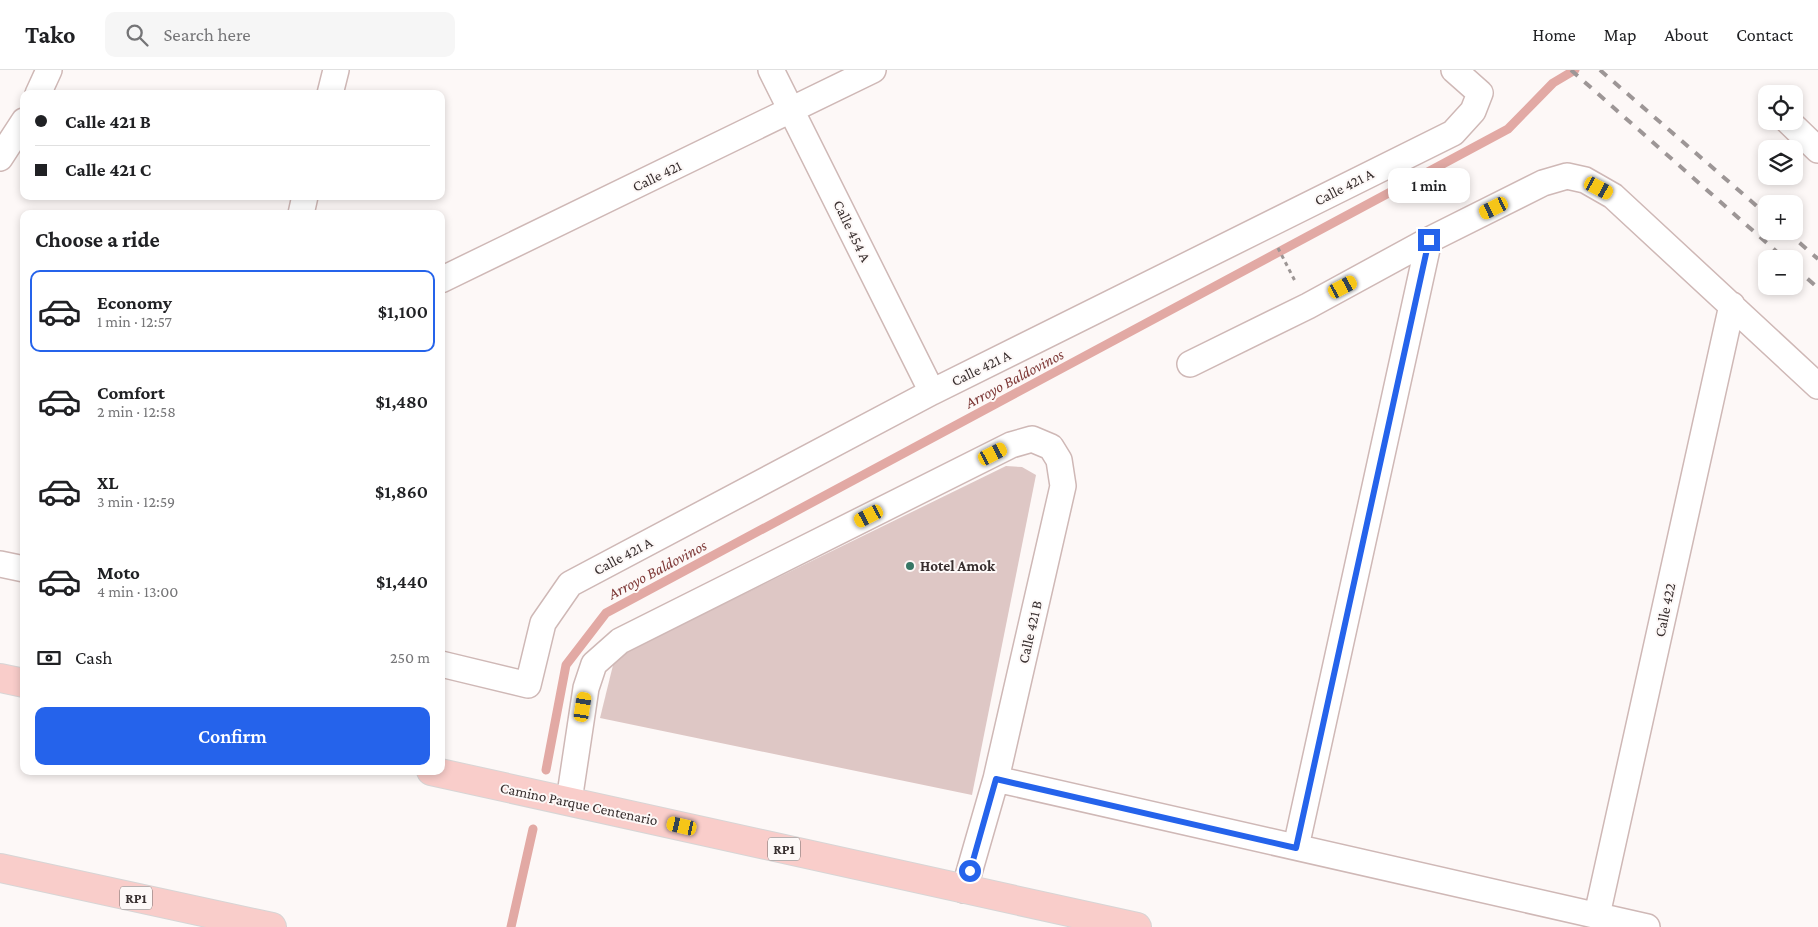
<!DOCTYPE html>
<meta charset="utf-8">
<style>
:root{--surface:#fff;--page:#f6f6f6;--text:#202124;--muted:#757577;--line:#e0e0e0;--accent:#2563eb}
body{margin:0;font-family:"Crimson Pro",serif;background:var(--page);color:var(--text);height:100vh;display:flex;flex-direction:column;font-size:19px;white-space:nowrap}
*{box-sizing:border-box;margin:0}
p{font-size:16px;color:var(--muted)}
.icon{flex:none;width:28px;height:28px;fill:none;stroke:currentColor;stroke-width:2;stroke-linecap:round;stroke-linejoin:round}
.map{position:relative;flex:1;overflow:hidden}
.drawer{position:absolute;left:20px;top:140px;width:425px;height:565px;display:flex;flex-direction:column;background:var(--surface);border-radius:10px;box-shadow:0 2px 8px #0003}
.drawer>*{flex:none}
.hud{position:absolute;left:20px;top:20px;width:425px;height:110px;border-radius:10px;box-shadow:0 2px 8px #0003;display:grid;align-content:center;height:110px;padding:0 15px;background:var(--surface)}
.buttons{position:absolute;left:1758px;top:15px;display:grid;gap:10px}
.buttons a{display:grid;place-items:center;width:45px;height:45px;border-radius:10px;background:var(--surface);box-shadow:0 2px 8px #0003;font-size:25px}
.end{position:absolute;width:22px;height:22px;margin:-11px;border:6px solid #2563eb;background:#fff;box-shadow:0 0 0 2px #fff}
.from{border-radius:50%}
.bubble{position:absolute;height:35px;border-radius:10px;background:var(--surface);box-shadow:0 2px 8px #0003;font-size:16px;font-weight:600;line-height:35px;text-align:center}
.car{position:absolute;width:15px;height:30px;margin:-15px -8px;border-radius:6px;box-shadow:0 0 4px 1px #0007;background:linear-gradient(#f5c518 24%,#345 0 40%,#f5c518 0 76%,#345 0 86%,#f5c518 0)}
.hud b{display:flex;align-items:center;gap:18px;height:48px;font-size:19px}
.hud b+b{border-top:1px solid var(--line)}
.hud i{width:12px;height:12px;background:var(--text)}
ul{padding:0;list-style:none}
li{display:flex;align-items:center;gap:15px;height:82px;margin:0 10px 8px;padding:0 5px;border:2px solid transparent;border-radius:10px}
li div{flex:1}
li b{display:block;font-size:19px}
li em{font-style:normal;font-weight:600}
li.current{border-color:var(--accent)}
li>.icon{width:45px;height:45px;stroke-width:1.5}
h2{padding:0 15px;font-size:22px;line-height:60px}
.pay{display:flex;align-items:center;gap:12px;height:55px;padding:0 15px;font-size:19px}
.pay p{margin-inline-start:auto}
.action{display:flex;gap:10px;margin-top:auto;padding:10px 15px}
.action a{flex:1;height:58px;border-radius:10px;background:var(--accent);color:#fff;font-size:20px;font-weight:600;line-height:58px;text-align:center}
header{display:flex;align-items:center;gap:30px;box-sizing:border-box;height:70px;padding:0 25px;background:var(--surface);border-bottom:1px solid var(--line)}
header strong{font-size:24px}
nav{display:flex;gap:28px;margin-inline-start:auto;font-size:18px}
.search{width:350px;height:45px;background:var(--page);display:flex;align-items:center;gap:12px;box-sizing:border-box;padding:0 18px;border-radius:10px;color:var(--muted);font-size:19px}
.map>svg:first-child{display:block}
.lines{fill:none;stroke-linecap:round;stroke-linejoin:round}
.stream{stroke:#e2a9a4;stroke-width:9}
.building{fill:#dec7c5}
.street-casing{stroke:#cfb8b6;stroke-width:28}
.primary-casing{stroke:#d7d5d5;stroke-width:30}
.path{stroke:#9c9594;stroke-width:3;stroke-dasharray:4 4;stroke-linecap:butt}
.street{stroke:#fff;stroke-width:25}
.primary{stroke:#f9cdca;stroke-width:28}
.rail{stroke:#9d9696;stroke-width:4;stroke-dasharray:9 9;stroke-linecap:butt}
.route{stroke:#2563eb;stroke-width:6}
.poi-dot{fill:#367665;stroke:#fdf8f7;stroke-width:2}
.labels{text-anchor:middle;stroke-width:4;stroke-linejoin:round;paint-order:stroke}
.shield{fill:#fdf8f7;stroke:#726b6a;stroke-width:1}
.shield-label{font-size:14px;font-weight:bold;fill:#372e2e}
.street-label{font-size:15px;fill:#372e2e;stroke:#fdf8f7}
.poi-label{font-size:15px;font-weight:bold;fill:#372e2e;stroke:#fdf8f7;text-anchor:start}
.water-label{font-size:16px;font-style:italic;fill:#7d3735;stroke:#fdf8f7}
</style>
<header>
<strong>Tako</strong>
<div class="search"><svg class="icon" aria-label="search" viewBox="0 0 24 24"><circle cx="10" cy="10" r="6"/><path d="M15 15l6 6"/></svg>Search here</div>
<nav><a>Home</a><a>Map</a><a>About</a><a>Contact</a></nav>
</header>
<div class="map">
<svg width="1818" height="857" viewBox="0 0 1818 857">
<rect width="100%" height="100%" fill="#fdf8f7"/>
<g class="lines">
<path class="stream" d="M546,700L566,595L606,543L1508,59L1553,13L1575,0
M511,857L533,759"/>
</g>
<path class="building" d="M1006,396L1022,397L1036,405L972,725L600,648L615,587Z"/>
<g class="lines">
<g class="street-casing">
<path id="street" d="M771,0L932,322
M38,24L49,0
M330,24L336,0
M1788,51L1818,80
M0,88L24,51
M301,144L305,126
M441,210L873,0
M1190,294L1308,236L1429,170L1543,113L1567,106L1585,110L1613,126L1818,316
M0,494L24,499
M441,594L528,615L543,553L570,514L932,322L1453,63L1473,41L1480,23L1454,0
M569,731L586,618L594,594L620,571L1011,375L1032,369L1051,377L1059,390L1063,416L996,709L1647,857
M1296,777L1429,170
M964,820L996,709
M1597,845L1732,235"/>
</g>
<g class="primary-casing">
<path id="primary" d="M0,608L24,613
M431,701L1137,857
M0,798L272,857"/>
</g>
<path class="path" d="M1278,178L1296,213"/>
<use href="#street" class="street"/>
<use href="#primary" class="primary"/>
<path class="rail" d="M1571,0L1785,189
M1600,0L1766,144
M1786,161L1818,189
M1794,197L1818,218"/>
</g>
<g class="lines">
<path class="route" d="M970,801L996,709L1296,778L1429,170"/>
</g>
<circle class="poi-dot" cx="910" cy="496" r="5"/>
<g class="labels">
<g class="shield">
<rect x="768" y="767.5" width="32" height="23" rx="4"/>
<rect x="120" y="816.5" width="32" height="23" rx="4"/>
</g>
<g class="shield-label">
<text x="784" y="784">RP1</text>
<text x="136" y="833">RP1</text>
</g>
<g class="street-label">
<text transform="translate(657 106) rotate(-26)" y="5">Calle 421</text>
<text transform="translate(1344 117) rotate(-27)" y="5">Calle 421 A</text>
<text transform="translate(852 161) rotate(64)" y="5">Calle 454 A</text>
<text transform="translate(981 298) rotate(-26)" y="5">Calle 421 A</text>
<text transform="translate(623 486) rotate(-28)" y="5">Calle 421 A</text>
<text transform="translate(1665 540) rotate(-78)" y="5">Calle 422</text>
<text transform="translate(1030 562) rotate(-77)" y="5">Calle 421 B</text>
<text transform="translate(579 734) rotate(12)" y="5">Camino Parque Centenario</text>
</g>
<g class="poi-label">
<text x="920" y="501">Hotel Amok</text>
</g>
<g class="water-label">
<text transform="translate(1014 308) rotate(-28)" y="6">Arroyo Baldovinos</text>
<text transform="translate(657 499) rotate(-28)" y="6">Arroyo Baldovinos</text>
</g>
</g>
</svg>
<div class="buttons">
<a><svg class="icon" aria-label="locate" viewBox="0 0 24 24"><circle cx="12" cy="12" r="6"/><path d="M12 2v4M12 18v4M2 12h4M18 12h4"/></svg></a>
<a><svg class="icon" aria-label="layers" viewBox="0 0 24 24"><path d="M12 4l9 5-9 5-9-5zM3 14l9 5 9-5"/></svg></a>
<a>+</a>
<a>−</a>
</div>
<i class="end from" style="left:970px;top:801px"></i>
<i class="end" style="left:1429px;top:170px"></i>
<div class="bubble" style="left:1388px;top:98px;width:82px">1 min</div>
<i class="car" style="left:1599px;top:118px;rotate:118deg"></i>
<i class="car" style="left:1494px;top:138px;rotate:244deg"></i>
<i class="car" style="left:1343px;top:217px;rotate:62deg"></i>
<i class="car" style="left:993px;top:384px;rotate:63deg"></i>
<i class="car" style="left:869px;top:446px;rotate:243deg"></i>
<i class="car" style="left:583px;top:637px;rotate:9deg"></i>
<i class="car" style="left:682px;top:756px;rotate:283deg"></i>
<div class="hud">
<b><i class="from"></i>Calle 421 B</b>
<b><i></i>Calle 421 C</b>
</div>
<section class="drawer">
<h2>Choose a ride</h2>
<ul>
<li class="current"><svg class="icon" aria-label="car" viewBox="0 0 24 24"><path d="M5 17H2v-5l4-1 3-4h7l3 4 3 1v5h-3M9 17h6M6 11h13"/><circle cx="7" cy="17" r="2"/><circle cx="17" cy="17" r="2"/></svg><div><b>Economy</b><p>1 min · 12:57</p></div><em>$1,100</em></li>
<li><svg class="icon" aria-label="car" viewBox="0 0 24 24"><path d="M5 17H2v-5l4-1 3-4h7l3 4 3 1v5h-3M9 17h6M6 11h13"/><circle cx="7" cy="17" r="2"/><circle cx="17" cy="17" r="2"/></svg><div><b>Comfort</b><p>2 min · 12:58</p></div><em>$1,480</em></li>
<li><svg class="icon" aria-label="car" viewBox="0 0 24 24"><path d="M5 17H2v-5l4-1 3-4h7l3 4 3 1v5h-3M9 17h6M6 11h13"/><circle cx="7" cy="17" r="2"/><circle cx="17" cy="17" r="2"/></svg><div><b>XL</b><p>3 min · 12:59</p></div><em>$1,860</em></li>
<li><svg class="icon" aria-label="car" viewBox="0 0 24 24"><path d="M5 17H2v-5l4-1 3-4h7l3 4 3 1v5h-3M9 17h6M6 11h13"/><circle cx="7" cy="17" r="2"/><circle cx="17" cy="17" r="2"/></svg><div><b>Moto</b><p>4 min · 13:00</p></div><em>$1,440</em></li>
</ul>
<div class="pay"><svg class="icon" aria-label="cash" viewBox="0 0 24 24"><path d="M3 7h18v10H3z"/><circle cx="12" cy="12" r="2"/></svg>Cash<p>250 m</p></div>
<div class="action"><a>Confirm</a></div>
</section>
</div>
